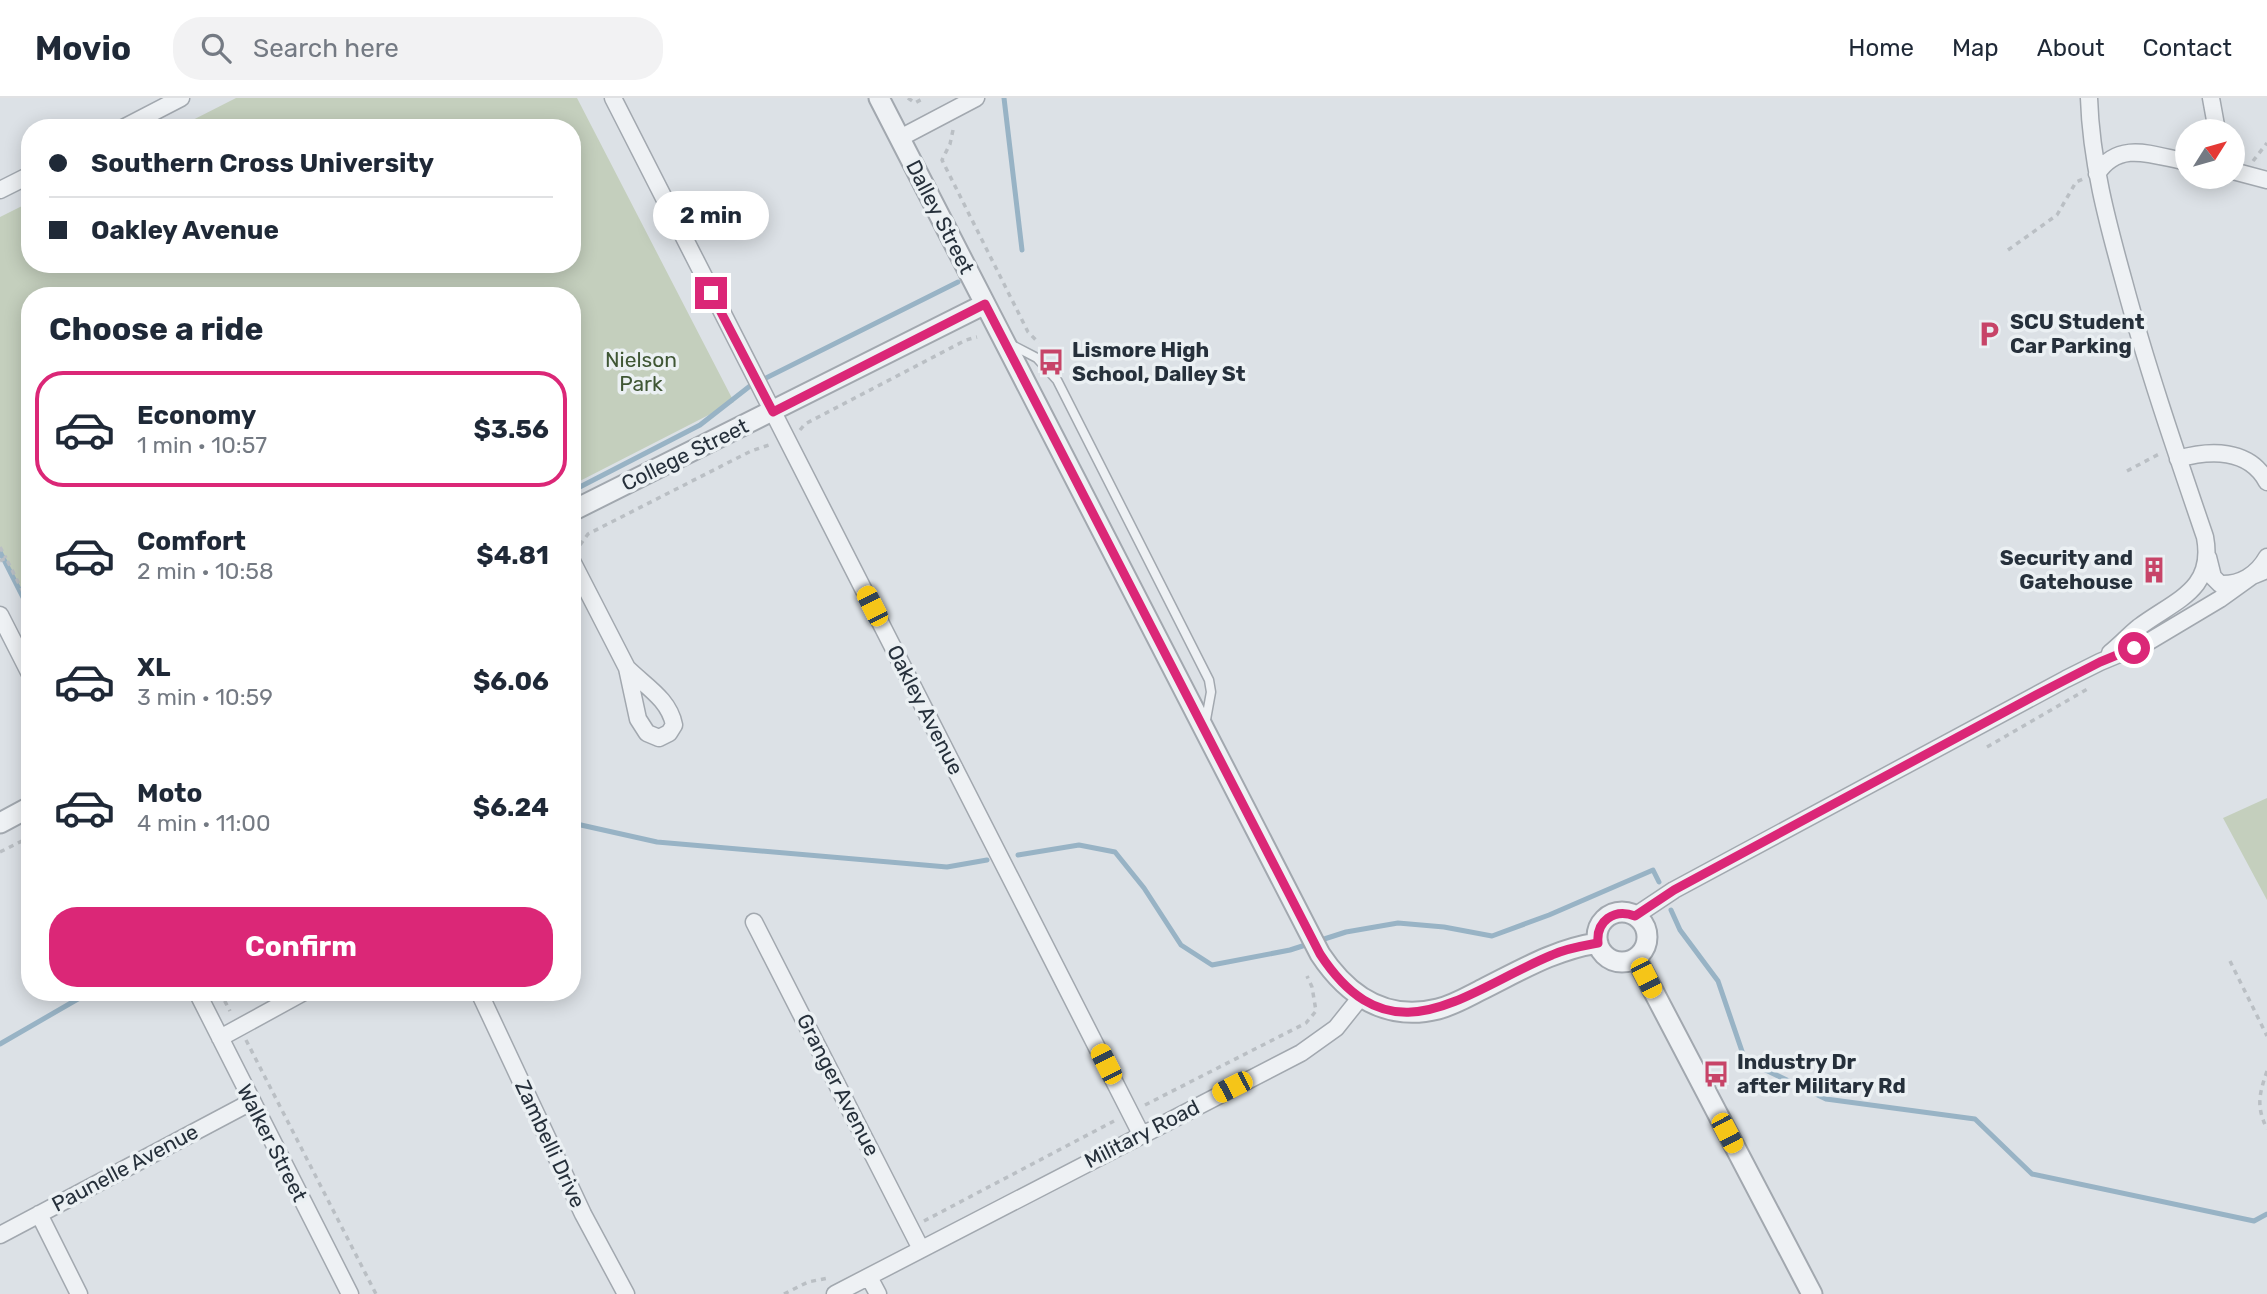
<!DOCTYPE html>
<meta charset="utf-8">
<style>
:root{--surface:#fff;--page:#f2f2f3;--text:#1f2937;--muted:#747a83;--line:#e0e1e3;--accent:#db2777}
body{margin:0;font-family:Rubik,sans-serif;background:var(--page);color:var(--text);height:100vh;display:flex;flex-direction:column;font-size:26px;white-space:nowrap}
*{box-sizing:border-box;margin:0}
p{font-size:23px;color:var(--muted)}
.icon{flex:none;width:38px;height:38px;fill:none;stroke:currentColor;stroke-width:2;stroke-linecap:round;stroke-linejoin:round}
.map{position:relative;flex:1;overflow:hidden}
.side{position:absolute;left:21px;top:189px;width:560px;height:714px;display:flex;flex-direction:column;background:var(--surface);border-radius:28px;box-shadow:0 4px 18px #0003}
.side>*{flex:none}
.guide{position:absolute;left:21px;top:21px;width:560px;height:154px;border-radius:28px;box-shadow:0 4px 18px #0003;display:grid;align-content:center;height:154px;padding:0 28px;background:var(--surface)}
.needle{width:46px;rotate:53deg}
.buttons{position:absolute;left:2175px;top:21px;display:grid;gap:14px}
.buttons a{display:grid;place-items:center;width:70px;height:70px;border-radius:50%;background:var(--surface);box-shadow:0 4px 18px #0003;font-size:35px}
.end{position:absolute;width:32px;height:32px;margin:-16px;border:9px solid #db2777;background:#fff;box-shadow:0 0 0 4px #fff}
.from{border-radius:50%}
.bubble{position:absolute;height:49px;border-radius:24px;background:var(--surface);box-shadow:0 4px 18px #0003;font-size:23px;font-weight:700;line-height:49px;text-align:center}
.car{position:absolute;width:21px;height:42px;margin:-21px -10px;border-radius:9px;box-shadow:0 0 5px 2px #0007;background:linear-gradient(#f5c518 24%,#345 0 40%,#f5c518 0 76%,#345 0 86%,#f5c518 0)}
.guide b{display:flex;align-items:center;gap:24px;height:66px;font-size:26px}
.guide b+b{border-top:2px solid var(--line)}
.guide i{width:18px;height:18px;background:var(--text)}
ul{padding:0;list-style:none}
li{display:flex;align-items:center;gap:21px;height:116px;margin:0 14px 10px;padding:0 14px;border:4px solid transparent;border-radius:28px}
li div{flex:1}
li b{display:block;font-size:26px}
li em{font-style:normal;font-weight:700}
li.on{border-color:var(--accent)}
li>.icon{width:63px;height:63px;stroke-width:1.5}
h2{padding:0 28px;font-size:32px;line-height:84px}
.cta{display:flex;gap:14px;margin-top:auto;padding:14px 28px}
.cta a{flex:1;height:80px;border-radius:28px;background:var(--accent);color:#fff;font-size:28px;font-weight:700;line-height:80px;text-align:center}
header{display:flex;align-items:center;gap:42px;box-sizing:border-box;height:98px;padding:0 35px;background:var(--surface);border-bottom:2px solid var(--line)}
header strong{font-size:33px}
nav{display:flex;gap:38px;margin-inline-start:auto;font-size:24px}
.search{width:490px;height:63px;background:var(--page);display:flex;align-items:center;gap:18px;box-sizing:border-box;padding:0 24px;border-radius:28px;color:var(--muted);font-size:26px}
.map>svg:first-child{display:block}
.green{fill:#c4cfbd}
.lines{fill:none;stroke-linecap:round;stroke-linejoin:round}
.stream{stroke:#98b3c5;stroke-width:5}
.service-casing{stroke:#a2a8af;stroke-width:11}
.minor-casing{stroke:#a2a8af;stroke-width:19}
.tertiary-casing{stroke:#a2a8af;stroke-width:23}
.path{stroke:#babfc4;stroke-width:3.5;stroke-dasharray:5 5;stroke-linecap:butt}
.service{stroke:#eef1f4;stroke-width:8}
.minor{stroke:#eef1f4;stroke-width:16}
.tertiary{stroke:#eef1f4;stroke-width:19}
.route{stroke:#db2777;stroke-width:9}
.labels{text-anchor:middle;stroke-width:7;stroke-linejoin:round;paint-order:stroke}
.street-label{font-size:21px;fill:#26303b;stroke:#ebf0f3}
.poi-label{font-size:21px;font-weight:bold;fill:#26303b;stroke:#ebf0f3;text-anchor:start}
.park-label{font-size:21px;fill:#3f5634;stroke:#ebf0f3}
</style>
<header>
<strong>Movio</strong>
<div class="search"><svg class="icon" aria-label="search" viewBox="0 0 24 24"><circle cx="10" cy="10" r="6"/><path d="M15 15l6 6"/></svg>Search here</div>
<nav><a>Home</a><a>Map</a><a>About</a><a>Contact</a></nav>
</header>
<div class="map">
<svg width="2267" height="1196" viewBox="0 0 2267 1196">
<rect width="100%" height="100%" fill="#dce1e6"/>
<path class="green" d="M236,0H577L734,304L572,387V198H30V512L0,451V119L30,104V166H572V30H177Z
M2267,700V802L2223,720Z"/>
<g class="lines">
<path class="stream" d="M1004,0L1022,152
M572,393L700,327L750,288L958,184
M0,454L30,513
M572,725L657,744L947,769L987,762
M1018,757L1079,747L1115,754L1144,790L1181,847L1212,867L1290,852L1346,834L1398,825L1444,829L1492,838L1549,817L1653,772L1659,784
M1671,812L1680,832L1718,883L1745,962L1826,1001L1975,1021L2032,1076L2254,1123L2267,1116
M0,946L90,894"/>
<g class="service-casing">
<path id="service" d="M1010,246L1037,260L1057,282L1209,582L1211,594L1205,627"/>
</g>
<g class="minor-casing">
<path id="minor" d="M613,0L1141,1036
M2089,0C2091,63 2107,123 2124,184C2147,270 2176,354 2205,439C2215,492 2175,502 2139,529C2129,537 2120,547 2110,555
M2211,0L2217,33
M123,30L181,0
M900,40L976,0
M2233,73L2267,82
M2097,76C2119,41 2154,58 2188,64
M0,92L30,77
M2178,361C2209,352 2249,350 2267,384
M2208,459L2213,479L2220,486C2240,487 2257,477 2267,459
M572,463L627,570L638,621L647,635L659,640L669,635L674,627C669,601 645,588 627,570
M0,517L30,576
M1635,818L1674,792L2066,581L2100,564L2148,544L2220,501L2252,478L2267,472
M754,824L921,1151
M197,894L350,1196
M479,894L583,1116L626,1196
M220,940L304,894
M39,1116L79,1196
M0,1137L251,1004
M869,1179L878,1196
M835,1196L1301,955L1336,930L1360,900"/>
</g>
<g class="tertiary-casing">
<path id="tertiary" d="M879,0L1320,856C1347,897 1386,924 1438,911C1454,907 1469,898 1483,891C1521,872 1556,851 1598,845
M572,413L985,206
M0,725L30,709
M1597 839a25 25 0 1 1 50 0a25 25 0 1 1-50 0Z
M1636,860L1812,1196"/>
</g>
<path class="path" d="M908,0L915,5L924,0
M953,32L950,46L942,62L1028,234L1039,245
M2253,63L2267,45
M2008,152L2057,117L2076,84L2083,81
M800,332L805,326L966,242L977,239
M2127,373L2159,356
M580,447L588,436L751,353L769,347
M0,449L6,460
M0,463L6,460L30,508
M1987,649L2089,590
M0,754L30,739
M2230,863L2267,938
M220,894L230,913
M246,942L376,1196
M2267,973C2259,997 2256,1008 2267,1031
M1145,1007L1306,925L1316,913L1312,889L1307,878
M924,1123L1114,1023
M784,1196L808,1184L828,1180"/>
<use href="#service" class="service"/>
<use href="#minor" class="minor"/>
<use href="#tertiary" class="tertiary"/>
</g>
<g class="lines">
<path class="route" d="M711,195L773,314L985,206L1320,856C1392,966 1465,893 1552,857C1567,850 1582,848 1598,845C1596,823 1614,810 1635,818L1674,792L2036,597L2100,564L2134,550"/>
</g>
<defs>
<g id="parking-bare" transform="scale(2.1)"><path d="M-3.5-5.5H1a3.5 3.5 0 0 1 0 7H-1V5.5H-3.5ZM-1-3.4V-.6H.8a1.4 1.4 0 0 0 0-2.8Z" fill="#c74468" stroke="#ebf0f3" stroke-width="2.5" paint-order="stroke"/></g>
<g id="bus-bare" transform="scale(2.1)"><path d="M-5-6H5V4H4V6H2V4H-2V6H-4V4H-5ZM-3.5-4V0h7V-4ZM-3.5 1.2v1.5H-2V1.2ZM2 1.2v1.5H3.5V1.2Z" fill="#c74468" stroke="#ebf0f3" stroke-width="2.5" paint-order="stroke"/></g>
<g id="building-bare" transform="scale(2.1)"><path d="M-4-6H4V6H1V3H-1V6H-4ZM-2.5-4.3h1.7v1.8h-1.7ZM.8-4.3h1.7v1.8H.8ZM-2.5-1h1.7V.8h-1.7ZM.8-1h1.7V.8H.8Z" fill="#c74468" stroke="#ebf0f3" stroke-width="2.5" paint-order="stroke"/></g>
</defs>
<g fill-rule="evenodd">
<use href="#parking-bare" x="1989" y="236"/>
<use href="#bus-bare" x="1051" y="264"/>
<use href="#building-bare" x="2154" y="472"/>
<use href="#bus-bare" x="1716" y="976"/>
</g>
<g class="labels">
<g class="street-label">
<text transform="translate(940 119) rotate(63)" y="7">Dalley Street</text>
<text transform="translate(685 357) rotate(-26)" y="7">College Street</text>
<text transform="translate(925 612) rotate(63)" y="7">Oakley Avenue</text>
<text transform="translate(838 987) rotate(63)" y="7">Granger Avenue</text>
<text transform="translate(1142 1036) rotate(-27)" y="7">Military Road</text>
<text transform="translate(272 1045) rotate(63)" y="7">Walker Street</text>
<text transform="translate(550 1046) rotate(65)" y="7">Zambelli Drive</text>
<text transform="translate(125 1070) rotate(-28)" y="7">Paunelle Avenue</text>
</g>
<g class="poi-label">
<text x="2010" y="231">SCU Student<tspan x="2010" dy="24">Car Parking</tspan></text>
<text x="1072" y="259">Lismore High<tspan x="1072" dy="24">School, Dalley St</tspan></text>
<text x="2133" y="467" text-anchor="end">Security and<tspan x="2133" dy="24">Gatehouse</tspan></text>
<text x="1737" y="971">Industry Dr<tspan x="1737" dy="24">after Military Rd</tspan></text>
</g>
<g class="park-label">
<text x="641" y="269">Nielson<tspan x="641" dy="24">Park</tspan></text>
</g>
</g>
</svg>
<div class="buttons">
<a><svg class="needle" viewBox="-14 -14 28 28"><path d="M0-13l5 13h-10z" fill="#e53935"/><path d="M0 13l5-13h-10z" fill="#747a83"/></svg></a>
</div>
<i class="end from" style="left:2134px;top:550px"></i>
<i class="end" style="left:711px;top:195px"></i>
<div class="bubble" style="left:653px;top:93px;width:116px">2 min</div>
<i class="car" style="left:872px;top:508px;rotate:333deg"></i>
<i class="car" style="left:1646px;top:880px;rotate:153deg"></i>
<i class="car" style="left:1106px;top:966px;rotate:333deg"></i>
<i class="car" style="left:1232px;top:989px;rotate:243deg"></i>
<i class="car" style="left:1727px;top:1035px;rotate:152deg"></i>
<div class="guide">
<b><i class="from"></i>Southern Cross University</b>
<b><i></i>Oakley Avenue</b>
</div>
<section class="side">
<h2>Choose a ride</h2>
<ul>
<li class="on"><svg class="icon" aria-label="car" viewBox="0 0 24 24"><path d="M5 17H2v-5l4-1 3-4h7l3 4 3 1v5h-3M9 17h6M6 11h13"/><circle cx="7" cy="17" r="2"/><circle cx="17" cy="17" r="2"/></svg><div><b>Economy</b><p>1 min · 10:57</p></div><em>$3.56</em></li>
<li><svg class="icon" aria-label="car" viewBox="0 0 24 24"><path d="M5 17H2v-5l4-1 3-4h7l3 4 3 1v5h-3M9 17h6M6 11h13"/><circle cx="7" cy="17" r="2"/><circle cx="17" cy="17" r="2"/></svg><div><b>Comfort</b><p>2 min · 10:58</p></div><em>$4.81</em></li>
<li><svg class="icon" aria-label="car" viewBox="0 0 24 24"><path d="M5 17H2v-5l4-1 3-4h7l3 4 3 1v5h-3M9 17h6M6 11h13"/><circle cx="7" cy="17" r="2"/><circle cx="17" cy="17" r="2"/></svg><div><b>XL</b><p>3 min · 10:59</p></div><em>$6.06</em></li>
<li><svg class="icon" aria-label="car" viewBox="0 0 24 24"><path d="M5 17H2v-5l4-1 3-4h7l3 4 3 1v5h-3M9 17h6M6 11h13"/><circle cx="7" cy="17" r="2"/><circle cx="17" cy="17" r="2"/></svg><div><b>Moto</b><p>4 min · 11:00</p></div><em>$6.24</em></li>
</ul>
<div class="cta"><a>Confirm</a></div>
</section>
</div>
